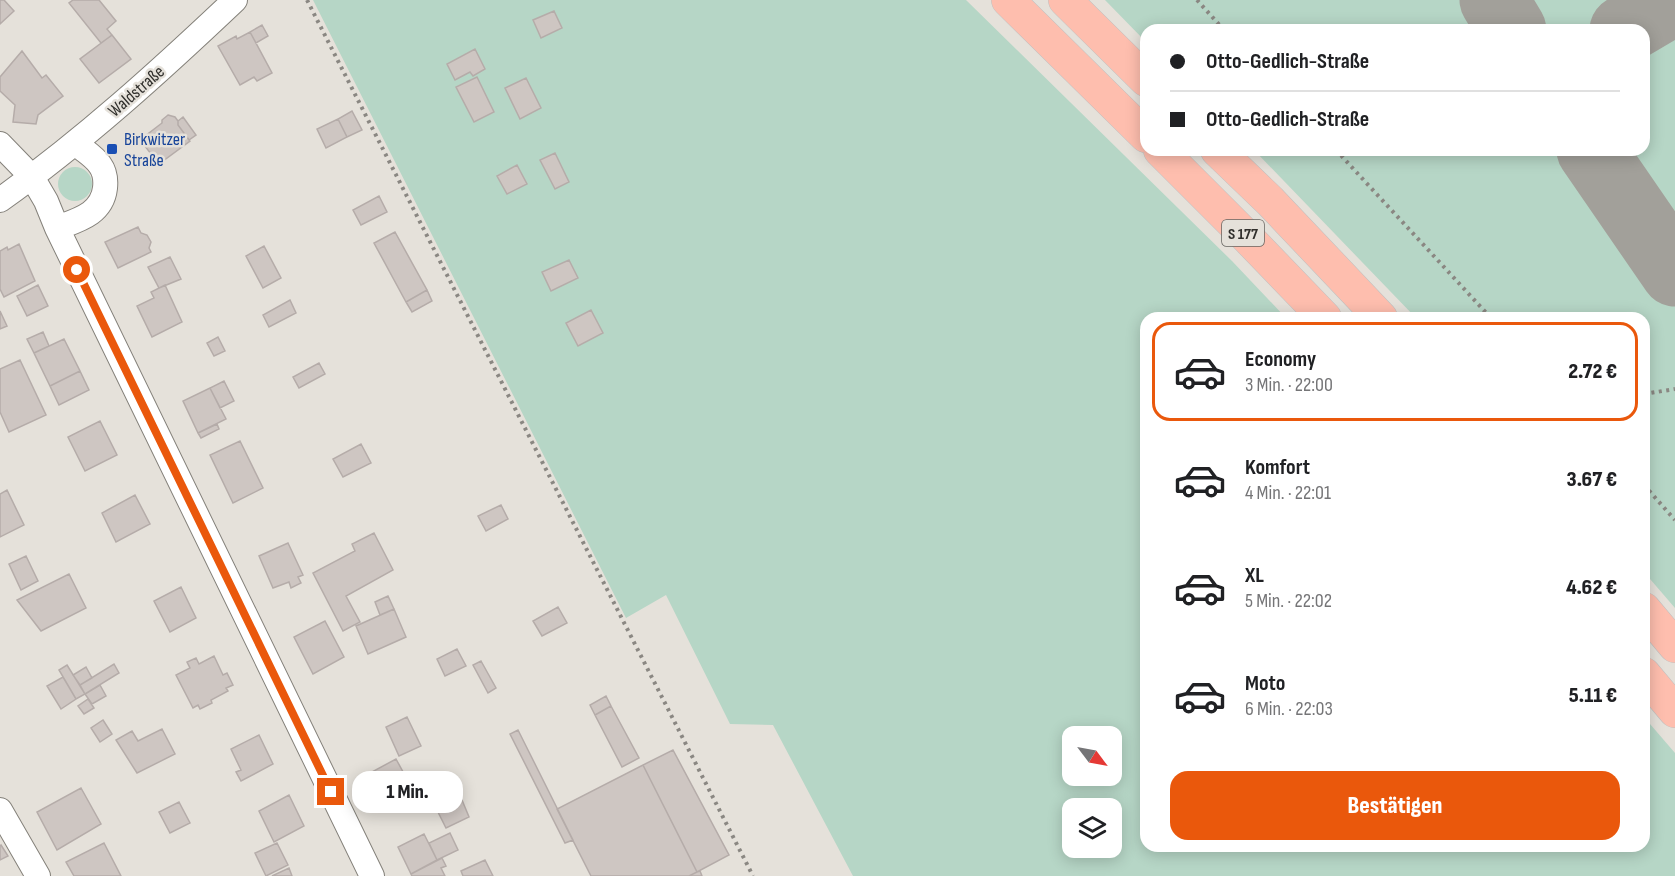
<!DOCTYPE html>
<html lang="de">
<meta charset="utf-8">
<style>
:root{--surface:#fff;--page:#f2f2f2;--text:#202124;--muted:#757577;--line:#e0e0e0;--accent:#ea580c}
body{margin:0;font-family:"Sofia Sans Condensed",sans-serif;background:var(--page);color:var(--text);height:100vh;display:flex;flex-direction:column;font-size:22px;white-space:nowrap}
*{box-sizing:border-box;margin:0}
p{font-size:20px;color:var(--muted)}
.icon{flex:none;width:33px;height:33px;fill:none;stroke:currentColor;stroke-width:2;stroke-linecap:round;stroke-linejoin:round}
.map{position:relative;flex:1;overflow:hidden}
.panel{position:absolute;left:1140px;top:312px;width:510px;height:540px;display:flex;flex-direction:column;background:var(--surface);border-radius:18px;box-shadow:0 3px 15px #0003}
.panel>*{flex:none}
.hud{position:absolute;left:1140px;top:24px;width:510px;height:132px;border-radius:18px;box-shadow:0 3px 15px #0003;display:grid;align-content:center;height:132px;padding:0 30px;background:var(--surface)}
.needle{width:39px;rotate:122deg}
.controls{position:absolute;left:1062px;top:726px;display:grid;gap:12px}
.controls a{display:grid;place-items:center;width:60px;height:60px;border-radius:12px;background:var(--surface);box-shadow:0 3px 15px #0003;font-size:30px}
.end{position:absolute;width:27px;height:27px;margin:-14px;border:8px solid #ea580c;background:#fff;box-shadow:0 0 0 3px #fff}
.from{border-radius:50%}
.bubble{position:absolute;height:42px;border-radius:18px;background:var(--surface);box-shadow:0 3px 15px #0003;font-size:20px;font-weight:800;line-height:42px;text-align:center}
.hud b{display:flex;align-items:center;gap:21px;height:57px;font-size:22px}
.hud b+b{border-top:2px solid var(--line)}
.hud i{width:15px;height:15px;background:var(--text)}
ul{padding:10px 0 0;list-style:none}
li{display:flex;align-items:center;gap:18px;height:99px;margin:0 12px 9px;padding:0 18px;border:3px solid transparent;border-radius:18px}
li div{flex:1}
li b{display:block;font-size:22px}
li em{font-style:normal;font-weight:800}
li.active{border-color:var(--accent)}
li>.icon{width:54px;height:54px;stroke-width:1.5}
.action{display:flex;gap:12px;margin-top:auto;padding:12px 30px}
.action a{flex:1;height:69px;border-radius:18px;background:var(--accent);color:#fff;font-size:24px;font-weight:800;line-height:69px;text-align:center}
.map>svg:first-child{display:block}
.built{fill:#dcd4c6}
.green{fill:#b6d6c6;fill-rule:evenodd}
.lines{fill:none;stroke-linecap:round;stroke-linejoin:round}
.taxiway{stroke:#a2a09a;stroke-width:69}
.building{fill:#cec6c2;stroke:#b5aca9;stroke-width:1.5}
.minor-casing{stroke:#84817a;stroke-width:26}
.trunk-casing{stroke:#c1c1c0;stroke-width:34}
.path{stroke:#8a8782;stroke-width:4;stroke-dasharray:3 4.5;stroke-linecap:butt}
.minor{stroke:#fff;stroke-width:24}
.trunk{stroke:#febeae;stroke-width:33}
.route{stroke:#ea580c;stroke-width:8}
.transit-dot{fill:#1a4fb4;stroke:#e5e1da;stroke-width:2}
.labels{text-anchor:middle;stroke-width:5;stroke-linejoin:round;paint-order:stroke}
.shield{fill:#e5e1da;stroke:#666460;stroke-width:1.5}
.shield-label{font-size:16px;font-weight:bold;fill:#302f2c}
.street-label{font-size:18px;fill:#302f2c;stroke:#e5e1da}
.transit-label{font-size:18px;fill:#164399;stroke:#e5e1da;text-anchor:start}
</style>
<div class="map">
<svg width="1675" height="876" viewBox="0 0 1675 876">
<rect width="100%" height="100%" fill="#e5e1da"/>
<path class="built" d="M1347,846H1493L1439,852Z"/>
<path class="green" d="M313,0H966L1232,261L1286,318H1146V846H1347L1439,852L1493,846H1644V717L1675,753V876H853L773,725L730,724L666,595L626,618ZM1072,736H1112V776H1072ZM1072,808H1112V848H1072Z
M1105,0H1675V608L1644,572V318H1416L1254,150H1644V30H1146V42Z
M58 184a17 17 0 1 1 34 0a17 17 0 1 1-34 0Z"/>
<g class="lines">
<path class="taxiway" d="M1494,0L1512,30
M1624,30L1675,0
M1591,150L1675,272"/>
</g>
<path class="building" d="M0,0H4L14,11L0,24Z
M73,0H99L116,21L107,29L112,35L101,43L69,3Z
M554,11L562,28L541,38L533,20Z
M262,25L268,36L256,43L250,32Z
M250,32L272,73L257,81L254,77L240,85L218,46L236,36L237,39Z
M112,35L131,59L99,83L80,59Z
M475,49L485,69L473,76L470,72L455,80L447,64Z
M22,51L42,78L46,75L63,96L38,115L36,124L13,122L15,105L0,91V77Z
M477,77L494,112L474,122L456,87Z
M526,78L541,108L520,119L505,88Z
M352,111L362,130L347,137L338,119Z
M168,115L175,117L178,121V125L190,141L159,164L140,140L162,123V120Z
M183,117L196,135L189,140L178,125V121Z
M338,119L347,137L326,148L317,129Z
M555,153L569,182L555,189L540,160Z
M517,165L527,184L507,194L497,176Z
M379,196L387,212L361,225L353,210Z
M138,227L141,233L147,235L151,242L149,248L151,252L118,268L105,242Z
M395,232L427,290L406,302L374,243Z
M19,244L35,281L4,297L0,289V251L7,247L8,250Z
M264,246L281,278L263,288L246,256Z
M170,257L181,279L159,288L148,267Z
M569,260L578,278L551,291L542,272Z
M38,285L48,306L27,316L17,296Z
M165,285L182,322L152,337L137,306L154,298L151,292Z
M427,290L432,301L412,312L406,302Z
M290,300L296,313L269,327L263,315Z
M591,310L603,333L578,346L566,323Z
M0,311L7,326L0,329Z
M43,332L49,346L34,353L27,339Z
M218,337L225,351L214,356L207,343Z
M64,339L80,371L50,386L34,353Z
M20,360L46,415L9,432L0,412V369Z
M319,363L325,374L299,388L293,377Z
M80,371L89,390L59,405L50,386Z
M224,381L234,401L220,408L210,388Z
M210,388L226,419L198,433L183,401Z
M100,421L117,455L85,471L68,437Z
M217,424L219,429L201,438L198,433Z
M240,441L263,488L233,503L210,455Z
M361,444L371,463L343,477L333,459Z
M7,490L24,525L0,537V494Z
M135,495L150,524L116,542L102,513Z
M501,505L508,519L486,531L478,516Z
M374,533L393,570L346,596L360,622L343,631L313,573L355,551L352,544Z
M288,543L303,575L298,577L301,583L291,588L289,582L273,588L259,556Z
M26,556L38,581L21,590L9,564Z
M69,574L86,608L41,631L17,600Z
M181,587L196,618L170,632L154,601Z
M388,596L394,609L380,615L375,602Z
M558,607L567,623L542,636L533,621Z
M394,609L406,637L368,654L356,626Z
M325,621L344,657L313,674L294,637Z
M457,649L466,666L445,676L437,659Z
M214,656L223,675L227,673L233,685L226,688L228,691L211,700L212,703L200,709L198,705L193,708L176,675L190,668L187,662L196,658L199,664Z
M481,661L496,688L488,693L473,665Z
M114,664L119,673L85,694L80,685Z
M67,665L85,694L76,699L59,670Z
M86,667L92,678L80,685L73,675Z
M63,677L76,699L61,709L47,686Z
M100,685L106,696L92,704L85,694Z
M606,696L611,706L595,715L590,705Z
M88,699L94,708L84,714L78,706Z
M611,706L639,758L622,767L595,715Z
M407,717L421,746L399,756L386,727Z
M103,720L112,734L100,742L91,728Z
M162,729L175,754L137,773L116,740L132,731L138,741Z
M518,730L573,840L565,843L510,734Z
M259,735L273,764L241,781L236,772L241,770L231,749Z
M673,750L729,855L697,872L643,765Z
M396,759L414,792L388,806L370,773Z
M643,765L697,872L689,876H591L557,809Z
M81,788L101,824L57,850L37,812Z
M289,795L304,826L274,842L259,811Z
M409,795L413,801L402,807L398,801Z
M462,800L469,817L446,828L438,812Z
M179,802L190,823L170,833L159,812Z
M450,833L458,850L437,860L429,843Z
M424,834L437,860L411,874L398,847Z
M104,843L121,876H74L66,862Z
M277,843L288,865L266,876L255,853Z
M1,845L8,856L0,860V846Z
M442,858L446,866L441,868L445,876H412L411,874Z
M485,860L493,876H463L461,871Z
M289,868L292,876H272Z
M700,871L702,876H689L697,872Z"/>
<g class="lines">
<g class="minor-casing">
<path id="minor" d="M0,144L32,177L46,201L57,228L372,876
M0,200C84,140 160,71 235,0
M57,228C78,220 102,214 105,188C106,179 105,172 100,165C94,156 83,150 75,143
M0,810L38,876"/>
</g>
<g class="trunk-casing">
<path id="trunk" d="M1008,0L1146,136
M1065,0L1146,80
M1160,150L1245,235L1325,318
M1217,150L1270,201L1381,318
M1644,609L1675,646
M1644,674L1675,711"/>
</g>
<path class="path" d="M307,0L753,876
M1197,0L1224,30
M1336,150L1491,318
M1644,394L1675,389
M1644,485L1675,520"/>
<use href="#minor" class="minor"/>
<use href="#trunk" class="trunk"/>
</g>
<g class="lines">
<path class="route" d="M77,270L331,792"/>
</g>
<rect class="transit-dot" x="106" y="143" width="12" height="12" rx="3"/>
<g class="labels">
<rect class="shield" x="1222" y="220" width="42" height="26" rx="4.5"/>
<g class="shield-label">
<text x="1243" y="239">S 177</text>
</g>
<g class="street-label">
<text transform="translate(136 91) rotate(-41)" y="6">Waldstraße</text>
</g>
<g class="transit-label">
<text x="124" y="145">Birkwitzer<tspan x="124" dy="21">Straße</tspan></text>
</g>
</g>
</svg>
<div class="controls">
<a><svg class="needle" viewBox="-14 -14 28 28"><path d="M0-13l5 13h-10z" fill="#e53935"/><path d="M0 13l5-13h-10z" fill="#757577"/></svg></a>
<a><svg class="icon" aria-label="layers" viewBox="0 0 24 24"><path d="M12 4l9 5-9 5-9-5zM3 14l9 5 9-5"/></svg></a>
</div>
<i class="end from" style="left:77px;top:270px"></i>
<i class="end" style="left:331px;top:792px"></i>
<div class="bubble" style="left:352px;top:771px;width:111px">1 Min.</div>
<div class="hud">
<b><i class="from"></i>Otto-Gedlich-Straße</b>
<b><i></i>Otto-Gedlich-Straße</b>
</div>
<section class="panel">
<ul>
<li class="active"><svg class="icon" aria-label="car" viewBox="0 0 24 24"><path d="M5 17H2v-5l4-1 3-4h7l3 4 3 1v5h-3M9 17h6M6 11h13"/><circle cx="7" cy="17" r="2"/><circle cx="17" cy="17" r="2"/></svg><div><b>Economy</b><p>3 Min. · 22:00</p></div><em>2.72 €</em></li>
<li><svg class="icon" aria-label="car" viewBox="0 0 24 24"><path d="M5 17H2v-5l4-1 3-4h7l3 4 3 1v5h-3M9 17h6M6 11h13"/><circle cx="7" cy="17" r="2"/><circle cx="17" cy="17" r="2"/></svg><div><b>Komfort</b><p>4 Min. · 22:01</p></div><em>3.67 €</em></li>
<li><svg class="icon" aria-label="car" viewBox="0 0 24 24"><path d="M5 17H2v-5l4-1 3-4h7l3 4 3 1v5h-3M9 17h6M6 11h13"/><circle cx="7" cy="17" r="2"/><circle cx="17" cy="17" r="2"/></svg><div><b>XL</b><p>5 Min. · 22:02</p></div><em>4.62 €</em></li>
<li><svg class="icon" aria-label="car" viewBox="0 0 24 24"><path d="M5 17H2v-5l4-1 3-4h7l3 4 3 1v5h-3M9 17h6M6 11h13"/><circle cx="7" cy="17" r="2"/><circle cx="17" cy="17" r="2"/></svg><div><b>Moto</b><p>6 Min. · 22:03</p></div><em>5.11 €</em></li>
</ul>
<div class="action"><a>Bestätigen</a></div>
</section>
</div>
